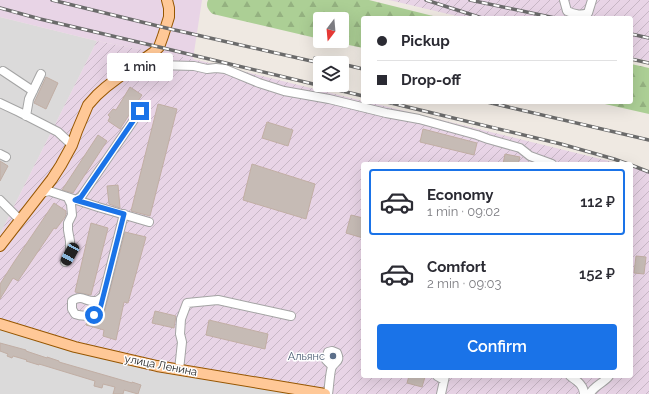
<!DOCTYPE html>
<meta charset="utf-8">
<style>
:root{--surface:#fff;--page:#f2f2f3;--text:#2b2b33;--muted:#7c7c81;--line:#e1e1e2;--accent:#1a73e8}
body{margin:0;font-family:Raleway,sans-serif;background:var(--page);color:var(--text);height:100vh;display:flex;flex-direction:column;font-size:15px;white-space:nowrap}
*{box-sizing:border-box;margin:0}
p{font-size:13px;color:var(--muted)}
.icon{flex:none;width:22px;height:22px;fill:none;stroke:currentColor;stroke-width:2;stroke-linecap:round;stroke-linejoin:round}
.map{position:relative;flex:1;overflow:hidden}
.panel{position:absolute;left:361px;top:162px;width:272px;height:216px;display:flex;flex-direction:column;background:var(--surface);border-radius:4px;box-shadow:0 4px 16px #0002}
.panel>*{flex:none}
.guide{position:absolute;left:361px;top:16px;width:272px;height:88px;border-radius:4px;box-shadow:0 4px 16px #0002;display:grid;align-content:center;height:88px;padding:0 16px;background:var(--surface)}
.needle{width:26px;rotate:196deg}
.fabs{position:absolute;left:313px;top:12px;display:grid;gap:8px}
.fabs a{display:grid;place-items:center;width:36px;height:36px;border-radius:4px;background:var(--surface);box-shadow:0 4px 16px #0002;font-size:20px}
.end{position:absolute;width:18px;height:18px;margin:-9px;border:5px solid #1a73e8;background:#fff;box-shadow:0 0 0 2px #fff}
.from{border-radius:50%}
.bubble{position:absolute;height:28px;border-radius:4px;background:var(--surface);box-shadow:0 4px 16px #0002;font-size:13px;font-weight:600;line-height:28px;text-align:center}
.car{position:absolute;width:12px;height:24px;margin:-12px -6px;border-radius:5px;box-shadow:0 0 3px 1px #0007;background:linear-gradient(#222 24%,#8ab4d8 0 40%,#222 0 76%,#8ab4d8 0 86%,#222 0)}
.guide b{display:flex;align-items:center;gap:14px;height:38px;font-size:15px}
.guide b+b{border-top:1px solid var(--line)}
.guide i{width:10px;height:10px;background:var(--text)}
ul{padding:7px 0 0;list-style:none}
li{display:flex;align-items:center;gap:12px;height:66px;margin:0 8px 6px;padding:0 8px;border:2px solid transparent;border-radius:4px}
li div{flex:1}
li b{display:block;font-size:15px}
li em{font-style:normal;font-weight:600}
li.active{border-color:var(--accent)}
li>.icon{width:36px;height:36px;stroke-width:1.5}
.action{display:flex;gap:8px;margin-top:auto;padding:8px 16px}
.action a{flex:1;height:46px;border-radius:4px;background:var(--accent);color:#fff;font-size:16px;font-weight:600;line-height:46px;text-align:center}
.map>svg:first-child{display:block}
.residential{fill:#dbdada}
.industrial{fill:url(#industrial-furrows)}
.railway{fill:#e8d4e6}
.forest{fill:url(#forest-firs)}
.building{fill:#c6bbb5;stroke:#c1aea4}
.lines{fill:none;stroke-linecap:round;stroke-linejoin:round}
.minor-casing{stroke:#a4a4a4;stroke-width:10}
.major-casing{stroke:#965600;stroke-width:12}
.minor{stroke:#fff;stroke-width:8}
.major{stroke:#ffc897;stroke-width:10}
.rail-casing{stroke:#6b6b6b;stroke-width:3.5}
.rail{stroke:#fff;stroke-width:2;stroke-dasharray:6;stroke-linecap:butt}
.route{stroke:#1a73e8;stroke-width:5}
.service-dot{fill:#5c6f8a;stroke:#fff;stroke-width:1.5}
.labels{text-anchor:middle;stroke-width:3;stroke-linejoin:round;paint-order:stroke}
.service-label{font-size:11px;fill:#4e5e75;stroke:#fff;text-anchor:end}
.street-label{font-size:11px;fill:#1d1d1d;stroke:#fff}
</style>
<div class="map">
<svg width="649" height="394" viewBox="0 0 649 394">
<defs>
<pattern id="industrial-furrows" width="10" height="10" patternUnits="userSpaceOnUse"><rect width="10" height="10" fill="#e8d4e6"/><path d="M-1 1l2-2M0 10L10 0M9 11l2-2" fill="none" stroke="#c7b6c5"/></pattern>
<pattern id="forest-firs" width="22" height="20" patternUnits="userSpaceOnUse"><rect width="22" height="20" fill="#accf95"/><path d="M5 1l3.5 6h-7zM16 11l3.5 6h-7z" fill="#94b180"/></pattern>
</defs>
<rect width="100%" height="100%" fill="#efe9e2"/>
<path class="residential" d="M0,17L97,41L0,234Z
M0,329L150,371L293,394H0Z"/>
<path class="industrial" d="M389,0H649V61L631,57V18H465Z
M97,41L193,59L363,101V102H368L621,164H363V376H631V166L649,171V394H293L150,371L0,329V234Z"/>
<path class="railway" d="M0,0H202L193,59L97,41L0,17Z"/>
<path class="forest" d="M208,0H369L441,18H363V48L330,41H342V19H320V39L213,14C209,11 205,6 208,0Z
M631,64L649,68V114L596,102H631Z"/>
<path class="building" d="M46,77L58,83L46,109L34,103Z
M130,87L142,95L120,129L108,121L110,117L108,115L113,109L116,110Z
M158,104L177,109L150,216L131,211Z
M267,122L293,130L288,146L262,138Z
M423,129L477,143L474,155L420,142Z
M98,135L107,141L73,193L62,190Z
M505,154L520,157L518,164H503Z
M0,161L8,166L0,181Z
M252,164L315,184L306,219L243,200Z
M118,185L120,208L109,204L107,186Z
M54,203L66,211V214L65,217L56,229L54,228L18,281L13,278L0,299V284L14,262Z
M351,215L363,218V238L346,233Z
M91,223L108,228L91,295L75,292Z
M125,232L146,237L128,303L124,302L116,340L103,336L104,330L86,325L87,321L94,320L101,322L102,317L104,314Z
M636,256L646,257L644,274L634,273Z
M155,311L176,316L174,328L152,323Z
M209,320L268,334L265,349L206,335Z
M0,343L26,350V351L47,358V357L59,361V362L132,383V382L141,385L138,394L124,390L123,394H113L115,387L103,384L102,388L94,386L95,381L39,364V365L26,361L27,360L13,356L12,358L7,356L8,354L0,351Z
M409,376L425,377L422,387L407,383Z"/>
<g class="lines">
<g class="minor-casing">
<path id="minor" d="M564,0L567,11C574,14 580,16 588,13L592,0
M139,63L157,65L194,66L207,69L216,68L225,69L259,83L284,91L329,99L386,113L419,119L477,135L488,139L520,148L530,156L552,164
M3,71L33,91
M0,103L19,112L58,132L72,145
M26,116L29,99L41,74
M0,154L6,157
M41,193L49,191L98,207L149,222
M0,200L20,220
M75,200L81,197L140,111
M65,262L70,254V241L68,230V223L72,215L71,204L68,198
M103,296C101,298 98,301 95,301C85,302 83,294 72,301V309L75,314C83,317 90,316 99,313L124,214
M179,370L182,342L180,334L181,319L187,303L218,300L291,316
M437,376L444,380
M570,376C577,381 584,385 584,394
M328,394C329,389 330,370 332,367C335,361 341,362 337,353L332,351L328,352L326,360L332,366
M441,394L445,376
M590,394C593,386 604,383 609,376"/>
</g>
<g class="major-casing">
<path id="major" d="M0,246L52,179L61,165L72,145L77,131L88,105L97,95L106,87L127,71L154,52L159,47L163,36L169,17V8L167,0
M0,324L75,347L157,366L325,394"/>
</g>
<use href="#minor" class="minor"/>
<use href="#major" class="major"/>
<g class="rail-casing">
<path id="rail" d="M52,0L166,28L320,63
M426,0L482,18
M470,0L555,18
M0,8L40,19L159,47L363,96
M631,34L649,38
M315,58L336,63
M631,59L649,63
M342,64L363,69
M387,102L561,144L614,159L628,164
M487,102L649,140
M631,165L649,172"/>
</g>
<use href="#rail" class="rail"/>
</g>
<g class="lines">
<path class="route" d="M94,315L99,313L124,214L75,200L81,197L140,111"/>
</g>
<circle class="service-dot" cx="333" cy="356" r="4"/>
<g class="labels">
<g class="service-label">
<text x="325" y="360">Альянс</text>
</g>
<g class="street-label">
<text transform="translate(161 365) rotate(11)" y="4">улица Ленина</text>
</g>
</g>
</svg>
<div class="fabs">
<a><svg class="needle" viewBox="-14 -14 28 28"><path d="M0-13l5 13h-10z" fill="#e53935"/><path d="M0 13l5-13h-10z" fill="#7c7c81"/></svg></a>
<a><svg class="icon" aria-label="layers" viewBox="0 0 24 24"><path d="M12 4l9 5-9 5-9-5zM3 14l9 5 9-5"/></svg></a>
</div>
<i class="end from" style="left:94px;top:315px"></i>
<i class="end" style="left:140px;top:111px"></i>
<div class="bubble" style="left:107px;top:53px;width:66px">1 min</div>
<i class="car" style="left:70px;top:254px;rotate:209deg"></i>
<div class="guide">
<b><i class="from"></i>Pickup</b>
<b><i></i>Drop-off</b>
</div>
<section class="panel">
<ul>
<li class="active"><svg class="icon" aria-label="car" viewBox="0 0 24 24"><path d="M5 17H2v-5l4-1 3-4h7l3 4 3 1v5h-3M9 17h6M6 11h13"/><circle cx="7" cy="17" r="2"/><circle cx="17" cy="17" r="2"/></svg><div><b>Economy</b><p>1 min · 09:02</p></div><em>112 ₽</em></li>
<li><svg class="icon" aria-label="car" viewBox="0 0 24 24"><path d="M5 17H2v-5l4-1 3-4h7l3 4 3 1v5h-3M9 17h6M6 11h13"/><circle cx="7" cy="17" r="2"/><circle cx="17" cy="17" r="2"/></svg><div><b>Comfort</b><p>2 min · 09:03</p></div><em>152 ₽</em></li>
</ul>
<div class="action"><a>Confirm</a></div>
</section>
</div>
